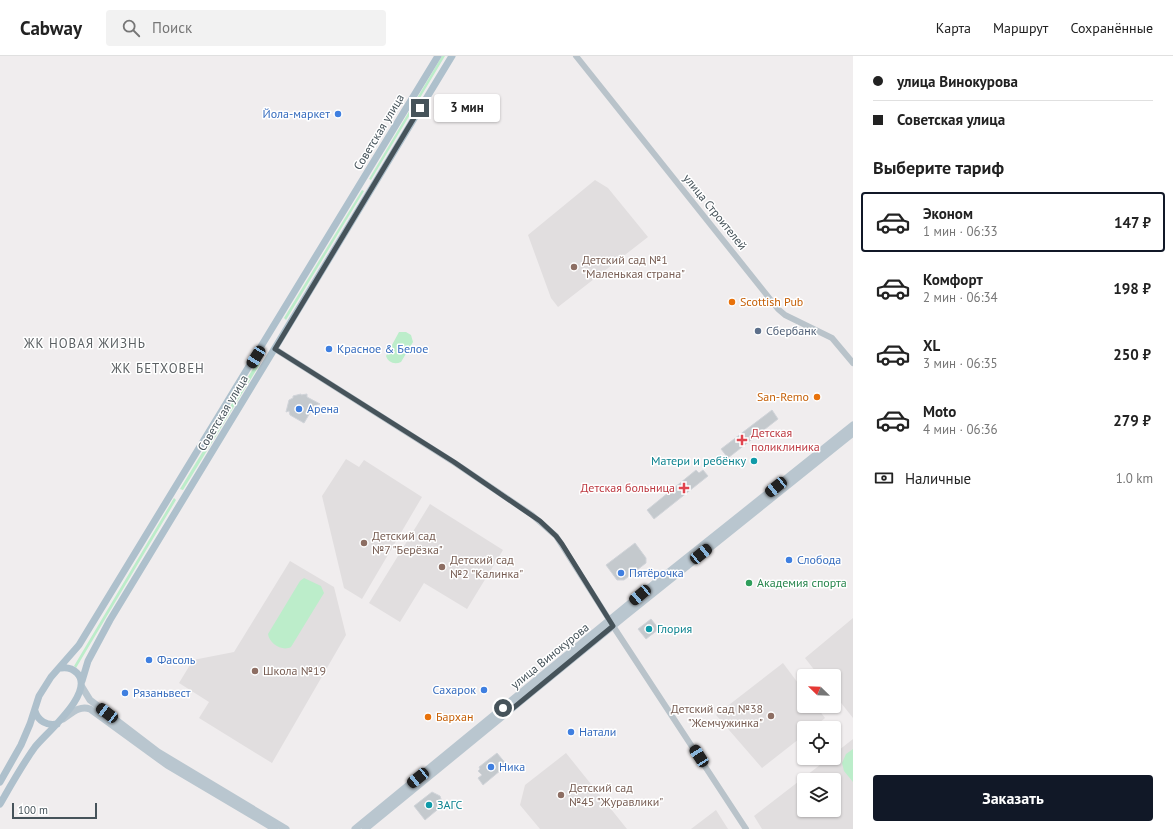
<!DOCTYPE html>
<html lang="ru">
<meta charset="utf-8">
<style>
:root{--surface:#fff;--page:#f2f2f2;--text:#222;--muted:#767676;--line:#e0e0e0;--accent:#111827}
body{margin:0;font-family:"PT Sans",sans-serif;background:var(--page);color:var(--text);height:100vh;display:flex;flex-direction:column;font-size:15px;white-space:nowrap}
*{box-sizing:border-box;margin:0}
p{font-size:13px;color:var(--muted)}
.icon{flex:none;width:22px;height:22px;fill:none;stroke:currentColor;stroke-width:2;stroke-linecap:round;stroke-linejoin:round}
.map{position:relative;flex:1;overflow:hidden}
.drawer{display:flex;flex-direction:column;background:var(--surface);width:320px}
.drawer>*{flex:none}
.top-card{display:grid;align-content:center;height:88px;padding:0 20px;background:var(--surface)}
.needle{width:26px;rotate:293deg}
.tools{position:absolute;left:797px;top:613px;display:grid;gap:8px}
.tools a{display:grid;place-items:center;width:44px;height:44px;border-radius:4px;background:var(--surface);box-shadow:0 1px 3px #0004;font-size:20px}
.scale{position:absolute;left:12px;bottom:10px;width:85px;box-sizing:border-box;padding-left:4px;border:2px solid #46535a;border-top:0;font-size:11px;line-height:14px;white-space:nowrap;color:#46535a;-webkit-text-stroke:3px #fff;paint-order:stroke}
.end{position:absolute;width:18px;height:18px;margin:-9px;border:5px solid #46535a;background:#fff;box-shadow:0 0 0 2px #fff}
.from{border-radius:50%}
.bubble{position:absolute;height:28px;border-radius:4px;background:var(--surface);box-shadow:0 1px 3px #0004;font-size:13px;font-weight:700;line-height:28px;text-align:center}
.car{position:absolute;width:12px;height:24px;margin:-12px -6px;border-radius:5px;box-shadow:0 0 3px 1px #0007;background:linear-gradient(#222 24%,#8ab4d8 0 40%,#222 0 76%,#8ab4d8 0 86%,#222 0)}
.top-card b{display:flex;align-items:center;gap:14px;height:38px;font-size:15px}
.top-card b+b{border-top:1px solid var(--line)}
.top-card i{width:10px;height:10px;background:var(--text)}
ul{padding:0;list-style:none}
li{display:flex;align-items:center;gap:12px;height:60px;margin:0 8px 6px;padding:0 12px;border:2px solid transparent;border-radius:4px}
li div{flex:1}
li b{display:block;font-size:15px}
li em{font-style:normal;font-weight:700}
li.current{border-color:var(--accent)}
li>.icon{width:36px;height:36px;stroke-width:1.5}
h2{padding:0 20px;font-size:18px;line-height:48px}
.pay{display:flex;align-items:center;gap:10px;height:44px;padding:0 20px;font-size:15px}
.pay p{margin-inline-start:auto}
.action{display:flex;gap:8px;margin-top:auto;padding:8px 20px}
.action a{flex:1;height:46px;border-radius:4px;background:var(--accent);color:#fff;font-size:16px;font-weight:700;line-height:46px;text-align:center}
header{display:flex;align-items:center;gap:24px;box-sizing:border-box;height:56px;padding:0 20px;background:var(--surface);border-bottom:1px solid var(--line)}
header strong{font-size:19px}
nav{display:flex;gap:22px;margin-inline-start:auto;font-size:14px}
.search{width:280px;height:36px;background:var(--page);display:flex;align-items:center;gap:10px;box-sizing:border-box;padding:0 14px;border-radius:4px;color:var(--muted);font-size:15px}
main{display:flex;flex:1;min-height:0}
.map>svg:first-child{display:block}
.education{fill:#e1dedf;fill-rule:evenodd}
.green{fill:#bcedca}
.building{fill:#c4c9cd;stroke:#d1d4d9}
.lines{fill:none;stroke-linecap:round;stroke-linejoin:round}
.tertiary{stroke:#b9c3ca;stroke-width:6}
.secondary{stroke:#b9c6cf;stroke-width:7}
.primary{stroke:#aec0cc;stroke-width:7}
.route{stroke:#46535a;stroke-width:5}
.shop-dot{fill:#3f7fe0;stroke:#fff;stroke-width:1.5}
.education-dot{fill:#8d6e63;stroke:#fff;stroke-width:1.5}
.food-dot{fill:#e8710a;stroke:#fff;stroke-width:1.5}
.service-dot{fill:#5c6f8a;stroke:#fff;stroke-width:1.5}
.health-dot{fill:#e0444e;stroke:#fff;stroke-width:1.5}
.culture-dot{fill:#0f9aa8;stroke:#fff;stroke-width:1.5}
.leisure-dot{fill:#2e9e5b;stroke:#fff;stroke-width:1.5}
.labels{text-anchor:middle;stroke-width:3;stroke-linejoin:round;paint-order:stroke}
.shop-label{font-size:12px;fill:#366cbe;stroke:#fff;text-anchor:start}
.street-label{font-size:12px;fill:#46535a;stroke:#fff}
.education-label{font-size:12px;fill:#785e54;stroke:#fff;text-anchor:start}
.food-label{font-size:12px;fill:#c56008;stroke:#fff;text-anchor:start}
.service-label{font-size:12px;fill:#4e5e75;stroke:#fff;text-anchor:start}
.health-label{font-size:12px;fill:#be3a42;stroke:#fff;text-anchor:start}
.culture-label{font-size:12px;fill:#0d838f;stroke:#fff;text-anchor:start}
.leisure-label{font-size:12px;fill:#27864d;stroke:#fff;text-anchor:start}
.neighbourhood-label{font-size:13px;letter-spacing:1px;fill:#5a5f62;stroke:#fff}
</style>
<header>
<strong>Cabway</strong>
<div class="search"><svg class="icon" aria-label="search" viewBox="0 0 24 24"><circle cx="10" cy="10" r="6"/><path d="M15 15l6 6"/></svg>Поиск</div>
<nav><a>Карта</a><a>Маршрут</a><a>Сохранённые</a></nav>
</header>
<main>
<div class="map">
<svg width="853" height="773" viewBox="0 0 853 773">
<rect width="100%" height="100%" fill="#f0edee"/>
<path class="education" d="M595,124L608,132L648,181L558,251L551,242L528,179Z
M346,403L359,411L364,404L422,441L362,543L344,532L322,440Z
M430,448L503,494L467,553L424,527L400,566L369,547Z
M290,505L334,531L346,579L272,707L199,662L209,646L179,627L193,604L234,596Z
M853,562V662L834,638V620H819L805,602Z
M783,607L804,635V650H816L825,662L813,672H804V679L762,712L716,659Z
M853,683V773H762L754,760L829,702H834V698ZM804,724H834V754H804Z
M566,697L627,773H540L520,749L525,729Z
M716,754L728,773H691Z"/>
<path class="green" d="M442,0H445L371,124L369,123Z
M362,134L364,135L286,264L284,262Z
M399,276H406L411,279L413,286L401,306C394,309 388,306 386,300Z
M257,306L260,308L183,434L180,433Z
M174,442L176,444L76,612L74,610Z
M304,522L321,530L324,537L291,591C282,596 269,587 268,578L300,525Z
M853,693V726L844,715L842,707L846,698Z"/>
<path class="building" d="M301,338V339L307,338V341L320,348L314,350L304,367L290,359L289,355L286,356L289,344L293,342V340Z
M772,354L778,363L728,402L721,393Z
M696,414L699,417L703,414L708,420L654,463L647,454Z
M635,487L646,502V507L624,524H617L606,509Z
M651,563L659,573L646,583L638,573Z
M497,697L507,709L483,729L478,722L482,719L478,715L480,713L479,711Z
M432,736L440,740L443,749L425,764L414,750Z"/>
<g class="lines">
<path class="tertiary" d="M576,0L778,253L785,259L832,282L853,307
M275,293L455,407L532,459L556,480L610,565
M613,570L746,773"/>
<path class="secondary" d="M82,631L90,644L158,696L286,773
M63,663C71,658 79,649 90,653L167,709L275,773
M355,773L640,539L853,369
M365,773L625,560L853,377"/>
<path class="primary" d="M82,625L88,605L110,564L452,0
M35,655C38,665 47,670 57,668
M0,726L21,689L30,668L39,640L51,621L79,589L438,0
M0,748C11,729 22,709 35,691C46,677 96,636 77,617C73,613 67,611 61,612"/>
</g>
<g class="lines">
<path class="route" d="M420,52L275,293L454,406L540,465L556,480L562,488L613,570L507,657L503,652"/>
</g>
<g class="shop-dot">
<circle cx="338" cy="58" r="4"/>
<circle cx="329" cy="293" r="4"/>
<circle cx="299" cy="353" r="4"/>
<circle cx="789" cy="504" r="4"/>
<circle cx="621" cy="517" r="4"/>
<circle cx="149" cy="604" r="4"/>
<circle cx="484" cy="634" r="4"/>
<circle cx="125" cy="637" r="4"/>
<circle cx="571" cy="676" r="4"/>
<circle cx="491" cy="711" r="4"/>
</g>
<g class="education-dot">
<circle cx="574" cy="211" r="4"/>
<circle cx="364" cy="487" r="4"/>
<circle cx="442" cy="511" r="4"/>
<circle cx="255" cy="615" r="4"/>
<circle cx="771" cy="660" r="4"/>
<circle cx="561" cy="739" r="4"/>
</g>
<g class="food-dot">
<circle cx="732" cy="246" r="4"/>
<circle cx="817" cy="341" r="4"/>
<circle cx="428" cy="661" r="4"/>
</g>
<circle class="service-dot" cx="758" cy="275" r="4"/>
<g class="health-dot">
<path d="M740 378h4v4h4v4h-4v4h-4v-4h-4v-4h4z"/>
<path d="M682 426h4v4h4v4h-4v4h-4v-4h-4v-4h4z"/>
</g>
<g class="culture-dot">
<circle cx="754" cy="405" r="4"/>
<circle cx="649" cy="573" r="4"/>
<circle cx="429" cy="749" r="4"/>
</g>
<circle class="leisure-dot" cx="749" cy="527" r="4"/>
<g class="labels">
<g class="shop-label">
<text x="330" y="62" text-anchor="end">Йола-маркет</text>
<text x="337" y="297">Красное &amp; Белое</text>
<text x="307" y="357">Арена</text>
<text x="797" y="508">Слобода</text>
<text x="629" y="521">Пятёрочка</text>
<text x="157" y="608">Фасоль</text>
<text x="476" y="638" text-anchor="end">Сахарок</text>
<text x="133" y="641">Рязаньвест</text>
<text x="579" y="680">Натали</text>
<text x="499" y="715">Ника</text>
</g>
<g class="street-label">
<text transform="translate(379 76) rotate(-59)" y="4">Советская улица</text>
<text transform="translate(715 156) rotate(51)" y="4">улица Строителей</text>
<text transform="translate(223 357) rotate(-59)" y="4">Советская улица</text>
<text transform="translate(550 600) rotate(-39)" y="4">улица Винокурова</text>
</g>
<g class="education-label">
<text x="582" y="208">Детский сад №1<tspan x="582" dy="14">"Маленькая страна"</tspan></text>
<text x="372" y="484">Детский сад<tspan x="372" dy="14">№7 "Берёзка"</tspan></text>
<text x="450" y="508">Детский сад<tspan x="450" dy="14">№2 "Калинка"</tspan></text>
<text x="263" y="619">Школа №19</text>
<text x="763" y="657" text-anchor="end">Детский сад №38<tspan x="763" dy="14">"Жемчужинка"</tspan></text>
<text x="569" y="736">Детский сад<tspan x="569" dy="14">№45 "Журавлики"</tspan></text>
</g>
<g class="food-label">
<text x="740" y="250">Scottish Pub</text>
<text x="809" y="345" text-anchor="end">San-Remo</text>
<text x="436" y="665">Бархан</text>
</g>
<g class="service-label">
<text x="766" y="279">Сбербанк</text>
</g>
<g class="health-label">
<text x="751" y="381">Детская<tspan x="751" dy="14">поликлиника</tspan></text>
<text x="675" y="436" text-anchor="end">Детская больница</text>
</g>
<g class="culture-label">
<text x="746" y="409" text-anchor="end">Матери и ребёнку</text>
<text x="657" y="577">Глория</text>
<text x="437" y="753">ЗАГС</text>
</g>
<g class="leisure-label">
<text x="757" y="531">Академия спорта</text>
</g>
<g class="neighbourhood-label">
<text x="85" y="292">ЖК НОВАЯ ЖИЗНЬ</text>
<text x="158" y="317">ЖК БЕТХОВЕН</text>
</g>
</g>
</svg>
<div class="tools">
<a><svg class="needle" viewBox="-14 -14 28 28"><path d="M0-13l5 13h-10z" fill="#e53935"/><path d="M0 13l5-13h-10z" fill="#767676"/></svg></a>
<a><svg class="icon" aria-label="locate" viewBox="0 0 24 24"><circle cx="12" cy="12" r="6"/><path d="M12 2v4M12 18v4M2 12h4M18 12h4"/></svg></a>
<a><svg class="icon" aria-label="layers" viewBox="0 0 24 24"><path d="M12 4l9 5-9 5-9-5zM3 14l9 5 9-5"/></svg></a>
</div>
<div class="scale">100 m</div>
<i class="end from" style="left:503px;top:652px"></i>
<i class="end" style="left:420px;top:52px"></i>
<div class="bubble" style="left:434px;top:38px;width:66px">3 мин</div>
<i class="car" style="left:256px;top:301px;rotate:212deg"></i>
<i class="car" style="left:776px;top:431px;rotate:231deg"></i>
<i class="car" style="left:701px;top:498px;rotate:51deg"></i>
<i class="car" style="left:640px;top:539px;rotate:230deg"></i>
<i class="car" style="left:107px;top:657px;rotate:307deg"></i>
<i class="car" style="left:699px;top:700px;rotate:327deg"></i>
<i class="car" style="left:418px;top:722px;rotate:231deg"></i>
</div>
<section class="drawer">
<div class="top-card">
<b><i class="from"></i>улица Винокурова</b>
<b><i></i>Советская улица</b>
</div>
<h2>Выберите тариф</h2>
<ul>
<li class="current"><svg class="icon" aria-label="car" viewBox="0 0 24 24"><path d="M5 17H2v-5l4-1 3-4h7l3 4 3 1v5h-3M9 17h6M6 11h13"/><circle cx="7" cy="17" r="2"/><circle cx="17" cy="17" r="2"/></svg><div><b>Эконом</b><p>1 мин · 06:33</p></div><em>147 ₽</em></li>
<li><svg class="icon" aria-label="car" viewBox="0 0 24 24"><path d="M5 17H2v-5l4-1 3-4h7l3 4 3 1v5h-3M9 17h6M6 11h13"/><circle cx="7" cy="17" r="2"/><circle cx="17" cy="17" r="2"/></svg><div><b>Комфорт</b><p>2 мин · 06:34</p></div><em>198 ₽</em></li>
<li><svg class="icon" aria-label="car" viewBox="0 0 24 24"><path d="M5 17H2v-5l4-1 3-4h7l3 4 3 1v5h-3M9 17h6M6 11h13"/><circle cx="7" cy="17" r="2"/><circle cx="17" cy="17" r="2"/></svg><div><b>XL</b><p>3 мин · 06:35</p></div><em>250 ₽</em></li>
<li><svg class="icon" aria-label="car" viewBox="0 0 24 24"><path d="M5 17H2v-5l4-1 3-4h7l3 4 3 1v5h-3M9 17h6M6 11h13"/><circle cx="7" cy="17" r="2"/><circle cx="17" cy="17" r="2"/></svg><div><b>Moto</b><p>4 мин · 06:36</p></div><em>279 ₽</em></li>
</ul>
<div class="pay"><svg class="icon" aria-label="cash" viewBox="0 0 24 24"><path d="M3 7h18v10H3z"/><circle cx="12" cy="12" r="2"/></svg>Наличные<p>1.0 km</p></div>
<div class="action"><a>Заказать</a></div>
</section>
</main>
